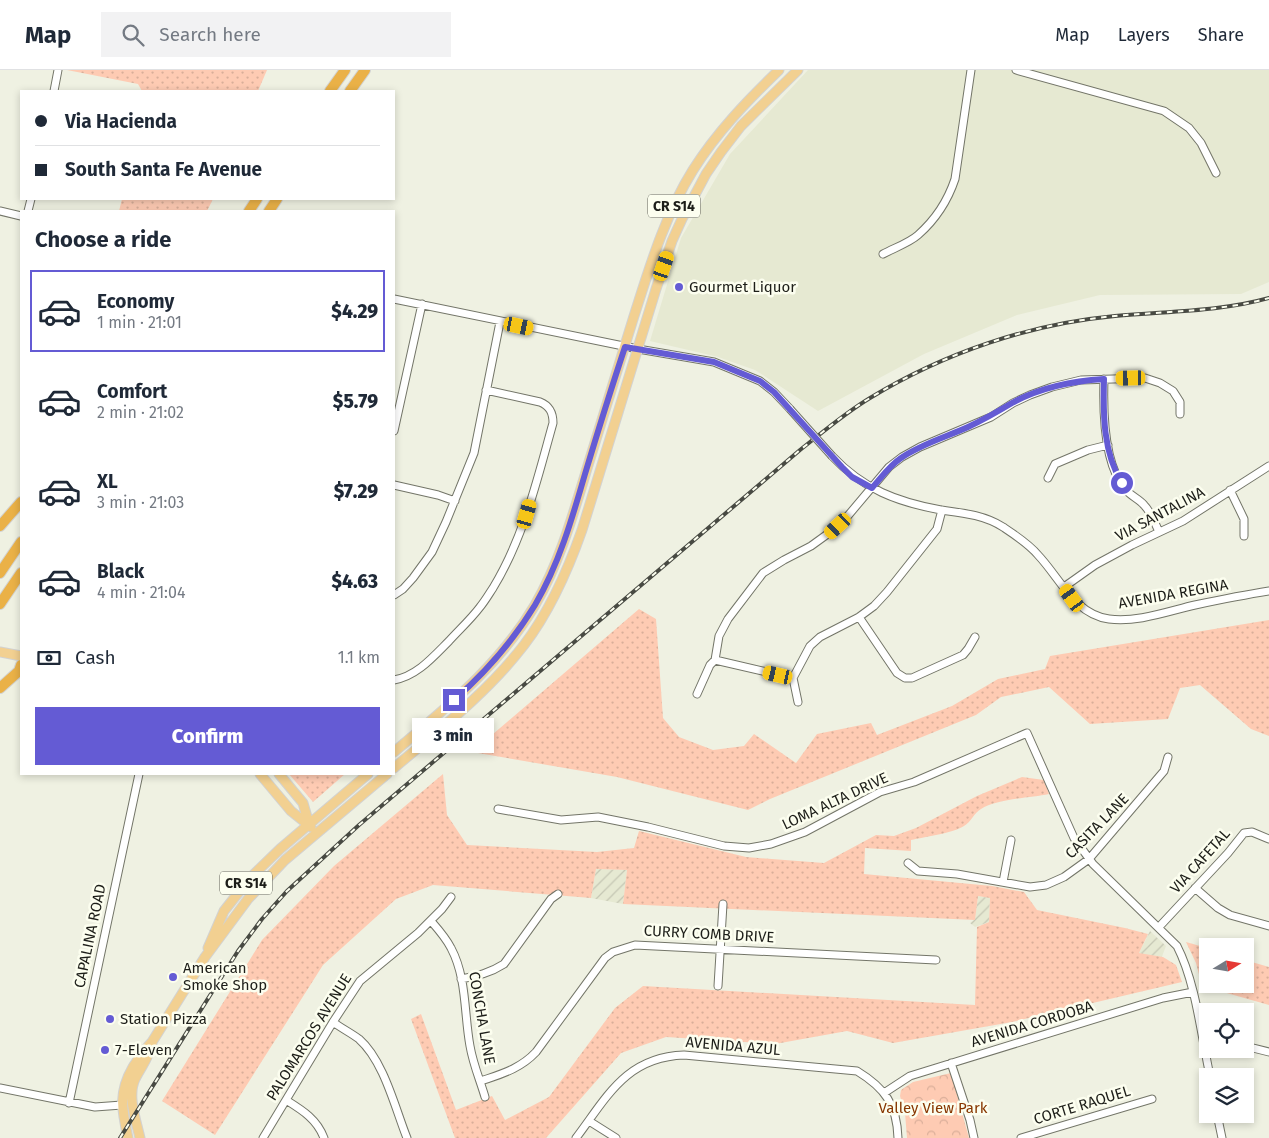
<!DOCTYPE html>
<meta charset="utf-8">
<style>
:root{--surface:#fff;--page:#f2f2f3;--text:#1f2937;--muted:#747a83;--line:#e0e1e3;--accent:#645bd4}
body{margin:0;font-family:"Fira Sans",sans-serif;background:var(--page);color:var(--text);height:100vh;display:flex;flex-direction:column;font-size:19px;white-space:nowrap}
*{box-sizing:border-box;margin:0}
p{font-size:16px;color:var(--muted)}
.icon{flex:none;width:28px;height:28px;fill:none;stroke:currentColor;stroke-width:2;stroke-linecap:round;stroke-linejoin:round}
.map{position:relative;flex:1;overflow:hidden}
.sheet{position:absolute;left:20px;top:140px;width:375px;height:565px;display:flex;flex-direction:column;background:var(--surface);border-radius:0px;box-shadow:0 2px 8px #0003}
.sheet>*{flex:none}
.banner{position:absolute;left:20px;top:20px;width:375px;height:110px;border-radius:0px;box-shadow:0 2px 8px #0003;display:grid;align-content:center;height:110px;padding:0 15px;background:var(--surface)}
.needle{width:32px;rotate:79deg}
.buttons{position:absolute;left:1199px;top:868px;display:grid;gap:10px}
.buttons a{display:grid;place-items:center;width:55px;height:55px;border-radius:0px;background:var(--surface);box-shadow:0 2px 8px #0003;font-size:25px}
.end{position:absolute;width:22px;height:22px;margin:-11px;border:6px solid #645bd4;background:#fff;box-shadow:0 0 0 2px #fff}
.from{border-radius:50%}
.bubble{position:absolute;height:35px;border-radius:0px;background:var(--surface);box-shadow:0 2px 8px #0003;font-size:16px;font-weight:800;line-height:35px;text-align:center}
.car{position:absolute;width:15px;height:30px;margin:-15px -8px;border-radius:6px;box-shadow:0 0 4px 1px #0007;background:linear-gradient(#f5c518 24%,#345 0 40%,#f5c518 0 76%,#345 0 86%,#f5c518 0)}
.banner b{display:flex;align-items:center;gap:18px;height:48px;font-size:19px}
.banner b+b{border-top:1px solid var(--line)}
.banner i{width:12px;height:12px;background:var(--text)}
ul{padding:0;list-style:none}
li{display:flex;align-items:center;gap:15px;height:82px;margin:0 10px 8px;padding:0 5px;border:2px solid transparent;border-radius:0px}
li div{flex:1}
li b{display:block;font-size:19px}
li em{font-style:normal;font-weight:800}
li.active{border-color:var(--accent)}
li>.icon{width:45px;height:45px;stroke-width:1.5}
h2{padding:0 15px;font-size:22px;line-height:60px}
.pay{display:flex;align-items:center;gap:12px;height:55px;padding:0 15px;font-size:19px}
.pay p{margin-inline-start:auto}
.button{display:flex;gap:10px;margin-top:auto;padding:10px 15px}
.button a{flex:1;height:58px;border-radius:0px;background:var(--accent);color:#fff;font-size:20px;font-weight:800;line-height:58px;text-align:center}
header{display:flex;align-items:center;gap:30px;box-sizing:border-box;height:70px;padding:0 25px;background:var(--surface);border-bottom:1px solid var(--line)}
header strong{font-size:24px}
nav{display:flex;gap:28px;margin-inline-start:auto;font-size:18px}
.search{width:350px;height:45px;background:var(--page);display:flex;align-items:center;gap:12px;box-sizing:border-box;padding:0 18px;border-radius:0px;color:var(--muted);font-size:19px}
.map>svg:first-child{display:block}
.built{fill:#e6e9d2}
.industrial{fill:url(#industrial-furrows)}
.grass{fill:url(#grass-dots)}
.park{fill:url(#park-crowns)}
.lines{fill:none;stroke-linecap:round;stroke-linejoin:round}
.minor-casing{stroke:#737568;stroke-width:9}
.major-casing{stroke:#d2d2d1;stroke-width:11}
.highway-casing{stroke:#d2d2d1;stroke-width:12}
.minor{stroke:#fff;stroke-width:7}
.major{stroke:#f2d091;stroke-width:9}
.highway{stroke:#eab147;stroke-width:10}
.rail-casing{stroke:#484a43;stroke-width:4}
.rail{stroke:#fcfeef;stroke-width:2;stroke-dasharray:5.5;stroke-linecap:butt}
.minor-bridge-casing{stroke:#737568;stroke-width:9;stroke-linecap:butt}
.minor-bridge{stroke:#fff;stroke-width:7}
.route{stroke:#645bd4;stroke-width:6}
.poi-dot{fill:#645bd4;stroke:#fcfeef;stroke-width:2}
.labels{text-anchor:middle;stroke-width:5;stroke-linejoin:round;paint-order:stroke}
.shield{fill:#fcfeef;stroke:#606159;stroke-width:1}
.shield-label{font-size:14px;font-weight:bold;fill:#1d1e19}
.poi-label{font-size:15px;fill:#1d1e19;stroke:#fcfeef;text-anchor:start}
.street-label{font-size:15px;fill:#1d1e19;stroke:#fcfeef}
.park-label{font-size:15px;fill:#873600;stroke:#fcfeef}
</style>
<header>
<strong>Map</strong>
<div class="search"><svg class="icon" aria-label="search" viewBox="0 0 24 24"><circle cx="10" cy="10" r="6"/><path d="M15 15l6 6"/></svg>Search here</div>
<nav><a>Map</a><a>Layers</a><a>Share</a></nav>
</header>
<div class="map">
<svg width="1269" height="1068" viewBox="0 0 1269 1068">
<defs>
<pattern id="industrial-furrows" width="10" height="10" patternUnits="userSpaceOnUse" patternTransform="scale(1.25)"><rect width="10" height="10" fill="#e6e9d2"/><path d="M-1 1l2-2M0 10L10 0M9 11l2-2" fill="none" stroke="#c5c7b4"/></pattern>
<pattern id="grass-dots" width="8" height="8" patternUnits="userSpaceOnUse" patternTransform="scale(1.25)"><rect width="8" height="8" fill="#fecbb3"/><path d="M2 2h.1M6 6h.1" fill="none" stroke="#d9ae99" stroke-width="1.8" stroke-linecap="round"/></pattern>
<pattern id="park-crowns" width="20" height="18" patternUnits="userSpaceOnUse" patternTransform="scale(1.25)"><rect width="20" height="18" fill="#fecbb3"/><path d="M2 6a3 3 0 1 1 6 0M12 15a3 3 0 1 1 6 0" fill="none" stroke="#d9ae99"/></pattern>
</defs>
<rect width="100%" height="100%" fill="#eff1e2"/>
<path class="built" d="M808,0H1269V212L1241,224L1100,225L1017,245L924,284L818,341L755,300L718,287L650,271L681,168L730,84Z"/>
<path class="industrial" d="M596,799L627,800L623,834L591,828Z
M978,826L990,828L989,852L975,857L970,853L975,849Z
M1150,861L1166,876L1161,889L1139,883Z"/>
<path class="grass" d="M67,0H267L258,21H142L138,14Z
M122,129H213L207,141H119Z
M639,539L656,549L663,648L679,667L713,680L744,676L754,664L796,693L817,664L871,653L877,665L952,636L998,609L1045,599L1050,586L1269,550V666L1251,659L1200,615L1180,618L1168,649L1090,654L1049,617L1001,627L976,645L770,729L748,740L617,707L472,682Z
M289,704H345L313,732Z
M443,704L447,745L467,775L597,782L634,778L639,761L746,787L824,793L876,765L894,766L916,758L977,726L1022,707L1044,710L1049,724C1030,728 996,729 981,739C974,743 971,752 964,756C953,763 925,767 911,770V781L865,778L864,804L992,816L1024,822L1037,840L1125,858L1148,864L1139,883L1163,887L1176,895L1182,912L1012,952L893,973L847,961L775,974L666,967L621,983L546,1068H455L411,949L421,944L456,1040L492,1026L505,1050L549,1027L615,938L643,916L975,935L977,857L989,852L990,828L978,826L975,850L623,834L627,800L596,799L591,828L433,815L396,829L323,895L215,1065L162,1031L262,870L334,796Z
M1186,872L1207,878L1208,914H1245V890L1269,897V935L1202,916L1196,893Z"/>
<path class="park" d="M951,1003L969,1068H907L905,1043L900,1026L901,1020L913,1012Z"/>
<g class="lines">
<g class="minor-casing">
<path id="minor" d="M1016,0L1164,41L1189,58L1201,73L1216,103
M54,21L58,0
M0,141L21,146
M28,141L31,129
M883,184C894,178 909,173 918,165C935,150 948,130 955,109L971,0
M394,229L638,279L714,292L760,311L774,322L790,339
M1104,309C1103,340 1104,396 1126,420C1131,426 1139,429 1144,435C1151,442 1155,453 1159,462
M394,361L422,234
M832,386C863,419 897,432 941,440C963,443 984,445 1003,457C1015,465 1029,474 1038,485C1060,508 1074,544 1109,549C1136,553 1169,541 1195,535C1219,530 1244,525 1269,521
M1048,408L1055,394L1088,380L1108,375
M394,415L438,425L455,431
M1230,420L1244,449V466
M1064,517L1095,495L1132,475L1183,451L1269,396
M394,525L403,519L413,508L432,482L446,452L474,383L500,252
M859,547L897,603L905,608H912L963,585L968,579L975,567
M715,590L793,608
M394,610C417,606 433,587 449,571C459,560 471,549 480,537C485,531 489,524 493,518C524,467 537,410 553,353C553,343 550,336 540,332L486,320
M697,624L710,595L715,590L719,566L728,549L763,503L784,490L811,476L829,463L846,448L889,397L902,387L920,377L991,347L1013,333L1030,325L1052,317L1081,310L1145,308L1160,313L1173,321L1180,332V344
M798,632L793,608L810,576L820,567L859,547L874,536L887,522L937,459L942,440
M498,739L561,750L598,747L648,757L724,776L749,778L771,774L805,762L880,722L914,712L1027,663L1074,768L1093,794L1177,876C1196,913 1201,965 1210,1006
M908,793L918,801L957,804L1030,817L1046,815L1064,807L1089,789L1164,701L1168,687
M1003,812L1011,770
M1195,818L1218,838L1230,845L1269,856
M431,851C438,859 446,868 451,878C467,908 464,944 470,976C473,994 480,1010 485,1027
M1159,857L1228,783L1244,763L1252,762L1269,769
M461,909C477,906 490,903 504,894L551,829L558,824
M718,916L723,834
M333,952C341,958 351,963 359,969C384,991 395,1038 407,1068
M1245,976L1269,982
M951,993L970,1050L974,1068
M481,1011C501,1004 520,999 536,982L605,888L613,882L635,875L936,890
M0,1018L95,1037L122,1035
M884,1023L910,1006L1163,928L1193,922
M286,1030C302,1040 317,1049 324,1068
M69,1033L139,704
M1217,1044L1222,1068
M589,1051L616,1068
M263,1068L333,952L360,911L418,863L442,839L451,827
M576,1068C607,1027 626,987 684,985L857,1001C885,1018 897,1035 898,1068
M1021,1068L1152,1029"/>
</g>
<g class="major-casing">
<path id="major" d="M0,582L21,586
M394,682C447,637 499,596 535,535C561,490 574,441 589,392C604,343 619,294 634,246C650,196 665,145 693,100C717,62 747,31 779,0
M394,698C439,660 488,622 524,575C550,541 568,500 582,460L656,219L672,171L682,149L706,104L721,82L741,56L798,0
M260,704L291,741L311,757
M279,704L303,733L309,754
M208,878L224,841L250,808L280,779L368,704
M128,1068C122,1040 118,1023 133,997C139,988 144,980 152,972L205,887L248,829L285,790L387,704
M140,1068C136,1050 127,1026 135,1009C142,995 149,988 152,973"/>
</g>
<g class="highway-casing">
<path id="highway" d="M330,21L345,0
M350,21L365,0
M249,141L257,129
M269,141L277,129
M0,456L21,432
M0,503L21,472
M0,534L21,503
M0,618L19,601L21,595"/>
</g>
<use href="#minor" class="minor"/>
<use href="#major" class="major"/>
<use href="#highway" class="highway"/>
<g class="rail-casing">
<path id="rail" d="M120,1068L238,881L262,849L287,821L359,755L800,380C823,362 845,343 870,328C944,283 1029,254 1115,246C1167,241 1219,242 1269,228"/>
</g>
<use href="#rail" class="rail"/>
<g class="minor-bridge-casing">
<path id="minor-bridge" d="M790,339L832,386"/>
</g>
<use href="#minor-bridge" class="minor-bridge"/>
</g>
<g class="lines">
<path class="route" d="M454,630C486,602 513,571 535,535C559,494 572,449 585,404C598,361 611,319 625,277L714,292L760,311L774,322L842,397L852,407L872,418C881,408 889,396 901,388C921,374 946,367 968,357C983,350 997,342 1012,333C1039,318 1073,311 1104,309C1103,343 1103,383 1122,413"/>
</g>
<g class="poi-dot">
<circle cx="679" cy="217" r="5"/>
<circle cx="173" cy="907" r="5"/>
<circle cx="110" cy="949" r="5"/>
<circle cx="105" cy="980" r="5"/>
</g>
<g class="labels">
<g class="shield">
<rect x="648" y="124.5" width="52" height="23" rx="4"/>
<rect x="220" y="801.5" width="52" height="23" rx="4"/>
</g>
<g class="shield-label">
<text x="674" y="141">CR S14</text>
<text x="246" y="818">CR S14</text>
</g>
<g class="poi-label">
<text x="689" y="222">Gourmet Liquor</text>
<text x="183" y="903">American<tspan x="183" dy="17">Smoke Shop</tspan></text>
<text x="120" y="954">Station Pizza</text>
<text x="115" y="985">7-Eleven</text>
</g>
<g class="street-label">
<text transform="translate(1160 444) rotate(-28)" y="5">VIA SANTALINA</text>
<text transform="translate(1173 524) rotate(-10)" y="5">AVENIDA REGINA</text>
<text transform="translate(835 731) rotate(-25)" y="5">LOMA ALTA DRIVE</text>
<text transform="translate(1097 756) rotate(-46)" y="5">CASITA LANE</text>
<text transform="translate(1200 791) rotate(-48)" y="5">VIA CAFETAL</text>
<text transform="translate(709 864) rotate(3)" y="5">CURRY COMB DRIVE</text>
<text transform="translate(90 866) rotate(-78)" y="5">CAPALINA ROAD</text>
<text transform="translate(482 948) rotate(80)" y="5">CONCHA LANE</text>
<text transform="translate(1032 954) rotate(-17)" y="5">AVENIDA CORDOBA</text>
<text transform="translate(309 967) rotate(-58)" y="5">PALOMARCOS AVENUE</text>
<text transform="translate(733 976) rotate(5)" y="5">AVENIDA AZUL</text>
<text transform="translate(1082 1035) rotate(-17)" y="5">CORTE RAQUEL</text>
</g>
<g class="park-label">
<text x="933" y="1043">Valley View Park</text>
</g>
</g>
</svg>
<div class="buttons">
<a><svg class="needle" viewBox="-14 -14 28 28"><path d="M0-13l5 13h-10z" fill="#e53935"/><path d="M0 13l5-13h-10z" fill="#747a83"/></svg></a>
<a><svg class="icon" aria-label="locate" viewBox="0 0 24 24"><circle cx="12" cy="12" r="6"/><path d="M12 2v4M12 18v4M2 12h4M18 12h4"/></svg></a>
<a><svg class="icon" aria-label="layers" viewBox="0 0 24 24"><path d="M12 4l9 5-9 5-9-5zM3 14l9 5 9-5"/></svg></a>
</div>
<i class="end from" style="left:1122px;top:413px"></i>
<i class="end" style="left:454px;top:630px"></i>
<div class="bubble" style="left:412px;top:648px;width:82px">3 min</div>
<i class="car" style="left:664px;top:196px;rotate:19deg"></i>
<i class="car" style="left:519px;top:256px;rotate:102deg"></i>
<i class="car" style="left:1131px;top:308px;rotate:269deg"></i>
<i class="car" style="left:527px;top:444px;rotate:16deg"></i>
<i class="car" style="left:838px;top:456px;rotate:227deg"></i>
<i class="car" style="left:1072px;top:528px;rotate:324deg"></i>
<i class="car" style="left:778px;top:605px;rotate:283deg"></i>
<div class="banner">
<b><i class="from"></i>Via Hacienda</b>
<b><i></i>South Santa Fe Avenue</b>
</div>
<section class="sheet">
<h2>Choose a ride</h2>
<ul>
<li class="active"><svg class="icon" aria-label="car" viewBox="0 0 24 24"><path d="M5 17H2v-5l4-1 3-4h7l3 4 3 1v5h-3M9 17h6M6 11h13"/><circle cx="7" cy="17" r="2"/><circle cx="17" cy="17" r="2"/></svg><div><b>Economy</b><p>1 min · 21:01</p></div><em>$4.29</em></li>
<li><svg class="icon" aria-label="car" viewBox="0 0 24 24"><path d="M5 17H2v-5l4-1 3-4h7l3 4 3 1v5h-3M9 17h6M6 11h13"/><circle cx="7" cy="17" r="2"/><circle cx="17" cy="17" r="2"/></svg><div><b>Comfort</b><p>2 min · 21:02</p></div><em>$5.79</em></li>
<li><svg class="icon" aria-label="car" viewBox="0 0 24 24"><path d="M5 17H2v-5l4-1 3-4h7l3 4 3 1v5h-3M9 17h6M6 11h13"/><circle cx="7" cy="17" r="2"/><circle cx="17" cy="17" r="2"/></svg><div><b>XL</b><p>3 min · 21:03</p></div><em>$7.29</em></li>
<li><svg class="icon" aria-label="car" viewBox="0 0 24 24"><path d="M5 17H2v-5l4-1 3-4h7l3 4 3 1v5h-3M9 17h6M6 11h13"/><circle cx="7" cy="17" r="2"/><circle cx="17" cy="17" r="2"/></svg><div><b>Black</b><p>4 min · 21:04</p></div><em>$4.63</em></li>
</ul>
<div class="pay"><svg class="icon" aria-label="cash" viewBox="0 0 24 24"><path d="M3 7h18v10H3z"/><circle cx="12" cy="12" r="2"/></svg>Cash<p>1.1 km</p></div>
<div class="button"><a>Confirm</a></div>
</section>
</div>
